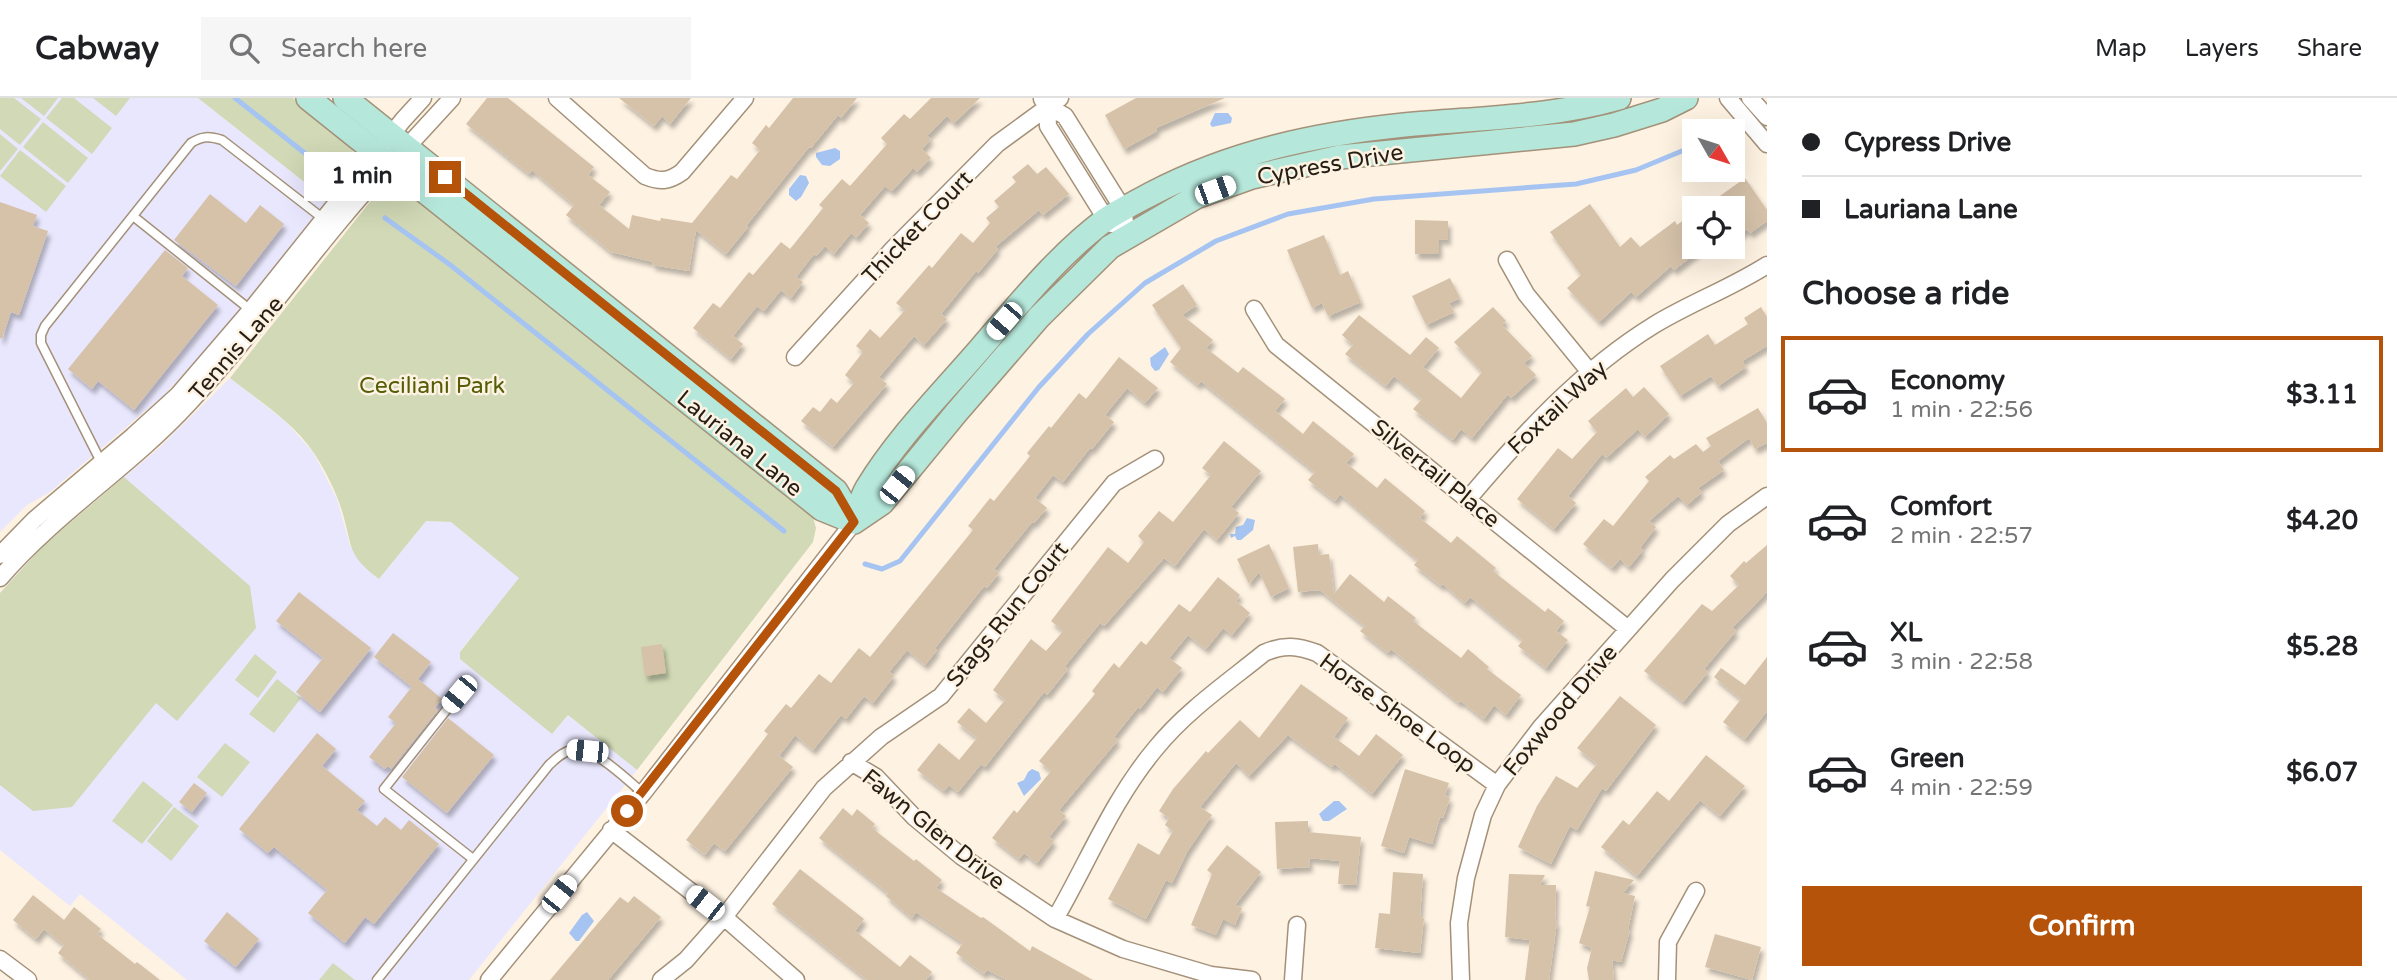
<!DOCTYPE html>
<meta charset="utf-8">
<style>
:root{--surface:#fff;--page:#f6f6f6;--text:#202124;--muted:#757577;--line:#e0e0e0;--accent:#b45309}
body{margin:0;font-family:"Varela Round",sans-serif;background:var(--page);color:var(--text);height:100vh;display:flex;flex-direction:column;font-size:26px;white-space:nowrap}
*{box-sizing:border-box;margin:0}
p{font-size:23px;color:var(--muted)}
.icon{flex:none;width:38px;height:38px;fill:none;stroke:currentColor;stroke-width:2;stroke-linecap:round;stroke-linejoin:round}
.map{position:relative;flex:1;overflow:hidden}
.drawer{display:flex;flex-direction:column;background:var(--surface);width:630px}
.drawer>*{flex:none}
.guide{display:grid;align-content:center;height:154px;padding:0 35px;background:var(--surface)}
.needle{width:46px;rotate:129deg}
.tools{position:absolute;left:1682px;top:21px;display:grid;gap:14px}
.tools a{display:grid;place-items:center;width:63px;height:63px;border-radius:0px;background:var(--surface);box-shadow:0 7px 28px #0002;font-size:35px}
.end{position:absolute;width:32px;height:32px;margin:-16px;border:9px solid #b45309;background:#fff;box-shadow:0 0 0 4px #fff}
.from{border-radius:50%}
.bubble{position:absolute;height:49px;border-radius:0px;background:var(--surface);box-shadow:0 7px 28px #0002;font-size:23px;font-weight:700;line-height:49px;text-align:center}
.car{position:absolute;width:21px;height:42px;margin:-21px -10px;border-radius:9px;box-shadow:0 0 5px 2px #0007;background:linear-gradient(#fff 24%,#345 0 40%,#fff 0 76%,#345 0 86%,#fff 0)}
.guide b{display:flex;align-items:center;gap:24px;height:66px;font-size:26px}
.guide b+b{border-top:2px solid var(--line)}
.guide i{width:18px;height:18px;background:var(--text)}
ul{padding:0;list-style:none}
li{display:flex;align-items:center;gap:21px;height:116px;margin:0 14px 10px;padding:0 21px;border:4px solid transparent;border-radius:0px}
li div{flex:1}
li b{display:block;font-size:26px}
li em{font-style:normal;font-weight:700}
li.current{border-color:var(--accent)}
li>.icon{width:63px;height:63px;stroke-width:1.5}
h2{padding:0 35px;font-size:32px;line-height:84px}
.action{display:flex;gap:14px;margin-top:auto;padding:14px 35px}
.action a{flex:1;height:80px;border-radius:0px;background:var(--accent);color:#fff;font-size:28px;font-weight:700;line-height:80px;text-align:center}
header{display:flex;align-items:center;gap:42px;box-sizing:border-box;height:98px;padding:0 35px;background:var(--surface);border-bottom:2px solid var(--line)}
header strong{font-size:33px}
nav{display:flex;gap:38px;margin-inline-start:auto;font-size:24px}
.search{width:490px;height:63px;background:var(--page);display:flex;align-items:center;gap:18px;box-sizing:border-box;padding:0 24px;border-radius:0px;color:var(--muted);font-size:26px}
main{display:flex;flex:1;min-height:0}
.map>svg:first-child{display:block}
.education{fill:#e9e7fd}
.green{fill:#d1d9b6}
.water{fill:#a6c4f2}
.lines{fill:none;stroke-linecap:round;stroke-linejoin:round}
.stream{stroke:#a6c4f2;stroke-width:5}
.building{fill:#d6c2a9;filter:url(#shadow)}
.lane-casing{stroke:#a49179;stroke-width:11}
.street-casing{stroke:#a49179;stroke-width:19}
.secondary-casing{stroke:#a49179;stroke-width:26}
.lane{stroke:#fff;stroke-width:8}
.street{stroke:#fff;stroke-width:16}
.secondary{stroke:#b5e7da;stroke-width:23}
.route{stroke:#b45309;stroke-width:9}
.labels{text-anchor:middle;stroke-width:5;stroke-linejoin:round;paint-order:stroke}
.street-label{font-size:23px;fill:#251e15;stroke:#fef2e2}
.park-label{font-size:23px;fill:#535e07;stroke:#fef2e2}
</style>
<header>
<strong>Cabway</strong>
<div class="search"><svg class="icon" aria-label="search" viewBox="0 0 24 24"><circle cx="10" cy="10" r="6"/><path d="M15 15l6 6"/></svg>Search here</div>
<nav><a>Map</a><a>Layers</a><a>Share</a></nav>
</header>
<main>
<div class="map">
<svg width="1767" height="882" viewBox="0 0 1767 882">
<defs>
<filter id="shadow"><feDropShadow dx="3" dy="5.5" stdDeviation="2" flood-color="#0004"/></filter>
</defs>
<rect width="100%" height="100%" fill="#fef2e2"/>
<path class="education" d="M0,0H198L327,102L213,244L163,298L50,394L27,407L0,434Z
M230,280L285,323L313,354L337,401L350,448L379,481L426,423L451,424L520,480L460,553L553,635L568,617L637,672L469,882H187L80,796L70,808L0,752V495L43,448L160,349Z"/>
<path class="green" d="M0,0H14L41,21L20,47L0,31Z
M21,0H58L44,18Z
M62,0H74L112,30L92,56L46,20Z
M93,0H130L116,18Z
M198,0H293L346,42L353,53L354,62L349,73L327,102Z
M43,24L88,60L68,85L23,49Z
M0,36L18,51L0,73Z
M20,52L66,88L46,114L0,78Z
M395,87L401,89L813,419L816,430L813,444L637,672L568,617L552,636L460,561V554L519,480L451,424L426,423L379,481C346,456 353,449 342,413C336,393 325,372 314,355C292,323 259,303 230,280L377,95L388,88Z
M124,379L250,488L256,530L177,623L156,605L72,709L33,713L0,687V495L43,448Z
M255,556L277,574L258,600L235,582Z
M277,581L301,600L274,635L249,616Z
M225,645L250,664L222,699L197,679Z
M143,683L173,707L142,746L112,723Z
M174,709L199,728L171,763L147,743Z
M333,865L355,882H319Z"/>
<path class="water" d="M1215,15H1228L1232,20L1231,25L1212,29L1210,26Z
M835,50L840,53V61L830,68L822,67L816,59V55Z
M800,77L806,78L809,85L801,99L796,103L789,97V91Z
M1165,249L1169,256L1159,272L1155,273L1151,268L1150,260Z
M1247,420L1255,422L1253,432L1241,442H1237L1235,438L1231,440L1230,436H1235L1236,429L1243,427Z
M1032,671L1039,674L1041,681L1024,698L1017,685L1024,682L1028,674Z
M1334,703H1339L1347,711L1329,723H1323L1319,716Z
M587,814L594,823L579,843H576L569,835L582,817Z"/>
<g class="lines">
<path class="stream" d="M235,0L326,72
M385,120L449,166L784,433
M865,466L882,471L900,463L1039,289L1088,236L1145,185L1216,143L1288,116L1374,101L1576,86L1636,72L1694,48"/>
</g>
<path class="building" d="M487,0H508L594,69L588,77L610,94L599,107L629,131L632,117L660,123L661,120L692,125L731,77L737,81L760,52L752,45L766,27L769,30L793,0H857L841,20L838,17L811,50L809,49L746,128L748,129L726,156L696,132L689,173L652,167L653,164L611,154L566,117L574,107L532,72L529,76L466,26Z
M619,0H691L670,26L662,18L654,28Z
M931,0H980L954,25L947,18L927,38L931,41L922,51L931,60L917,74L913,70L892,93L885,88L860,117L869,125L856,140L851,135L834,156L825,148L816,158L814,156L796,179L803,184L791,200L781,192L764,213L757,208L733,238L743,246L731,261L693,230L713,205L720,210L749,174L753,177L781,144L790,151L823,110L819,107L842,81L850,88L887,46L881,40L904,16L910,21Z
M1136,0H1225L1156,30L1157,33L1124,51L1105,17Z
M1028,66L1037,76L1046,69L1069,96L1043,117L1039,112L995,149L998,151L978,175L976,173L941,216L947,221L924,247L914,238L879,279L887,286L833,349L801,323L813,309L820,314L831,300L837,305L854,285L845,277L863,254L856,248L870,231L880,240L905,212L896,205L929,167L932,170L961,135L973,145L990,125L986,120L999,109L994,103L1016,84L1012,79Z
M1745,80L1767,112V123L1750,135L1747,131L1732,142V110H1703Z
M210,96L246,125L260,107L284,126L236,188L174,142Z
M0,104L37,117L33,128L48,133L19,217L11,214L2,241L0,240Z
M1590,106L1620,149L1631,139L1640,149L1675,123L1677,127L1694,114V150L1697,154L1674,172L1671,168L1636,199L1631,194L1599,224L1567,190L1581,177L1550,134Z
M1415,122L1448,123V142L1439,141V156H1415Z
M1324,137L1340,177L1348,173L1361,204L1328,218L1322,205L1312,210L1287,152Z
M165,152L188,170L182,178L218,207L134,312L98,283L92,291L68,271Z
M1450,180L1460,200L1449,205L1454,214L1426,227L1412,198Z
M1183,186L1197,207L1182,217L1213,242L1206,250L1238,275L1243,269L1285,301L1275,313L1303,336L1313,323L1354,356L1346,365L1377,390L1385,380L1425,413L1420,420L1451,445L1457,438L1496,470L1493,473L1545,514L1548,510L1564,523L1556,533L1568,542L1546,570L1518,548L1523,542L1470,499L1465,505L1443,486L1441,488L1414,467L1418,462L1340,396L1335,403L1308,382L1315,374L1201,283L1198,287L1170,264L1181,250L1152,207Z
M1493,209L1506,223L1502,227L1532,258L1524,265L1536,277L1511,300L1508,296L1472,340L1461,331L1453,342L1413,311L1422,301L1394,278L1386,288L1345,256L1353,247L1342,237L1359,217L1410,257L1426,239L1439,250L1423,269L1461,300L1482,274L1454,244Z
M1761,209L1767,219V248L1742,263L1746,269L1718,288L1711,278L1680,298L1660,268L1708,236L1715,247L1748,226L1744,220Z
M1119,259L1158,290L1145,305L1127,290L1105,317L1114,324L1092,351L1090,350L1063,384L1053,377L1035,400L1047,410L1034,425L1032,424L994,471L999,475L987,490L984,488L935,550L937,552L925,567L907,552L889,574L894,578L873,605L864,598L846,621L841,617L813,652L795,637L779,658L793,669L725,753L714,745L705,757L686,742L768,636L764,633L786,606L791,610L819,576L831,585L859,550L870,559L973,432L968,428L990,400L994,403L1030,358L1027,355L1049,328L1051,330L1079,295L1086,301Z
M1644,289L1669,316L1645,339L1638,331L1606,360L1602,356L1568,398L1576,405L1554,431L1517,401L1558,350L1572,361L1597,334L1588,323L1604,309L1626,290L1633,299Z
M1758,310L1767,325V345L1755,351L1749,340L1718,363L1724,372L1698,390L1702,394L1687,407L1678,398L1649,423L1656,429L1640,450L1643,452L1629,469L1620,461L1612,470L1583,446L1604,421L1613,428L1649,383L1645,379L1670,357L1674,361L1696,346L1703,354L1711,348L1706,340Z
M1224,343L1261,373L1231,409L1239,415L1217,442L1204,431L1175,468L1164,460L1104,528L1100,525L1065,568L1068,571L1047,597L1044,594L985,669L981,666L958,694L949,687L944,693L917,672L939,645L959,662L977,640L957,624L969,610L986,625L1005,602L993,592L1031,541L1046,553L1063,533L1051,523L1108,449L1128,465L1144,444L1138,438L1159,413L1173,424L1211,377L1202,370Z
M1269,446L1289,490L1271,499L1259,474L1249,486L1237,461Z
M1318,446L1319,457L1329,456L1334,496L1350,476L1384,504L1388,498L1416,520L1413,523L1461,560L1468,551L1489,569L1487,571L1521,597L1506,617L1494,607L1484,621L1461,603L1459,605L1391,551L1388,555L1360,533L1365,528L1320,492L1298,494L1293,449Z
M1767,447V494L1732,530L1736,533L1704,571L1708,574L1683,604L1644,573L1702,506L1712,513L1739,487L1730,478L1744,463L1746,465Z
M1218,479L1240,497L1236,503L1250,515L1232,537L1223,530L1206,551L1188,537L1169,560L1182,570L1163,594L1157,589L1140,611L1138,609L1114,639L1118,642L1059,712L1066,718L1049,739L1054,743L1037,765L1024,755L1019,761L992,740L1014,712L1017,715L1051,673L1039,663L1095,596L1092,593L1114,565L1119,570L1141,543L1146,547L1179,506L1190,514Z
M299,494L371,550L320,614L296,594L323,560L276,523Z
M393,535L431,564L412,589L374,559Z
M662,546L666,575L645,578L641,549Z
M1767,559V613L1745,641L1723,624L1741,601L1714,579L1721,570L1745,587Z
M418,581L442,601L435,610L438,612L391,671L388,668L385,671L369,659L396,625L388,619Z
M1301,586L1348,620L1334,639L1359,658L1376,636L1403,657L1372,696L1335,666L1332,669L1288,637L1249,678L1236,665L1200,709L1212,717L1187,754L1172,785L1166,782L1146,821L1108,801L1138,745L1159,757L1173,733L1165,727L1169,720L1159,713L1173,691L1206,653L1208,655L1240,622L1259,640Z
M1620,598L1656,627L1606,693L1602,690L1577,732L1570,728L1551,766L1518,749L1537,708L1556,678L1577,690L1597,666L1577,650Z
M448,620L494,657L447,715L402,679Z
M317,635L336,651L322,668L365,703L357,712L377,728L385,719L401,732L409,722L439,746L374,826L365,819L345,845L308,815L327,792L274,749L268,755L239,731Z
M1706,657L1745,688L1720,718L1700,702L1637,778L1601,749L1623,722L1629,727L1657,693L1669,703Z
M1405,671L1449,685L1445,698L1450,700L1443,720L1440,719L1432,746L1409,739L1404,755L1381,748Z
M194,685L207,695L192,714L179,704Z
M843,710L852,718L857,711L875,726L872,730L914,763L916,761L942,782L936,790L981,820L983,819L1030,853L1032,848L1093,882H1007L987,872L984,876L956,855L963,845L916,814L912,820L886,798L888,795L819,740Z
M1308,723V734L1361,739L1356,787L1338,786L1340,763L1309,760L1310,769L1277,771L1275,724Z
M1227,747L1261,774L1235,807L1242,810L1235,827L1223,821L1216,837L1191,827L1212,776L1207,772Z
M800,771L864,821L855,833L900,869L910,857L932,874L926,882H867L772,806Z
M1595,773L1634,782L1623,795L1635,798L1628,832H1630L1621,864L1612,862L1614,882H1589L1587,870L1592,850L1579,845L1590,809L1586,808Z
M1393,774L1423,776L1420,819L1424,820L1420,855L1375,850L1379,815L1390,816Z
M1509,776L1545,777L1540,787H1556L1555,823L1557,824L1549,882H1525L1530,842L1505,839Z
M33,797L64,822L74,809L101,831L97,836L135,866L137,864L160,882H90L58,855L64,847L44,831L36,841L13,822Z
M634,798L661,819L608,882H550L620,799L628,805Z
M227,814L259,841L236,869L204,843Z
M1715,836L1761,849L1752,882L1705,869Z"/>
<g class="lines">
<g class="lane-casing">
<path id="lane" d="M133,118L253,214
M101,364L41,245V237L45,228L191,45C202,38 209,38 222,42L325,122
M459,596L384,691L473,761
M377,882L549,667C556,661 563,653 573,652C594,648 627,682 643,695"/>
</g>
<g class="street-casing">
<path id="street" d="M557,0L645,78C660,84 668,84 682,74L745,0
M1728,0L1767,46
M1750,0L1767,19
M1042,1L1047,8L1065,18L1123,111L1127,137
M1047,8L1048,28L1106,121L1112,126
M407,49L452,0
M1507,162L1526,196L1589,273
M1254,211L1276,247L1628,531
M795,259L893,151L997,46L1060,0
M1468,401C1523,336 1581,272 1654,227C1690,205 1731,190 1767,167
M0,457L34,422L133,338L178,297L251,212L403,22L423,0
M0,480C56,415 130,369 188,306C260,230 319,141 391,65
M851,664L876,679L914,719L961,758L1055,821L1123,851L1211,877L1252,882
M611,732L724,819L796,882
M1055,821C1088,764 1113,701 1156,650C1186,613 1227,585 1264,555C1284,546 1298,548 1317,555L1497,687
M0,861L28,882
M489,882L643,695L854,424
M661,882L686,862L724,819L824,690L881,639L941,598L1114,385L1155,361
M1293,882L1297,827
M1461,882L1459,825L1466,780L1483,717L1497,687L1541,629L1672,482L1728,426L1767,398
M1667,882L1668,844L1696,793"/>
</g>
<g class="secondary-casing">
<path id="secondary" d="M308,0L822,411L854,424
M345,0L836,393L854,424
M854,424L882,405L956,315L1039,219L1110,149L1196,99L1252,79L1340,59L1574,36L1614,27L1662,12L1686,0
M854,424C858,413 861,400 867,390C898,339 942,295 980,251C1019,206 1058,157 1105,122C1120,112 1136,104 1151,96C1231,54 1316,36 1404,27C1476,20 1549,20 1619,0"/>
</g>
<use href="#lane" class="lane"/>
<use href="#street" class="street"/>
<use href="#secondary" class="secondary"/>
</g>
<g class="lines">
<path class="route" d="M445,79L836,393L854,424L627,713"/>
</g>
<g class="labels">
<g class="street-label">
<text transform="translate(1330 66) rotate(-10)" y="8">Cypress Drive</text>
<text transform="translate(917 129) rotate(-46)" y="8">Thicket Court</text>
<text transform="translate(236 250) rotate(-49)" y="8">Tennis Lane</text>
<text transform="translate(1557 309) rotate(-43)" y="8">Foxtail Way</text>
<text transform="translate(740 345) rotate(39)" y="8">Lauriana Lane</text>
<text transform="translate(1436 375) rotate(39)" y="8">Silvertail Place</text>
<text transform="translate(1007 516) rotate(-51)" y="8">Stags Run Court</text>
<text transform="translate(1560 612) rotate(-50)" y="8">Foxwood Drive</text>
<text transform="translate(1398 615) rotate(36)" y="8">Horse Shoe Loop</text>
<text transform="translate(934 731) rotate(39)" y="8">Fawn Glen Drive</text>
</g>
<g class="park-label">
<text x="432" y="295">Ceciliani Park</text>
</g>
</g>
</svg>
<div class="tools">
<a><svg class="needle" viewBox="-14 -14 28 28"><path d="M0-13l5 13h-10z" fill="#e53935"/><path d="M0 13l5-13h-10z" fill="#757577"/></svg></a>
<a><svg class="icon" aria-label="locate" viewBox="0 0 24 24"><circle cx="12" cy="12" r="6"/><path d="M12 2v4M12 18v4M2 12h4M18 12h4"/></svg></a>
</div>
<i class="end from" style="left:627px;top:713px"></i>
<i class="end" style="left:445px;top:79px"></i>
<div class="bubble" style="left:304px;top:54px;width:116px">1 min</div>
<i class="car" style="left:1215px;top:92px;rotate:70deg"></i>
<i class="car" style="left:1004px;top:223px;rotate:221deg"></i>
<i class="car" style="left:897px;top:387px;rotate:39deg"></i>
<i class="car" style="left:459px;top:596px;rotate:220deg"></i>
<i class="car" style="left:587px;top:653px;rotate:276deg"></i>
<i class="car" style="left:559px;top:796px;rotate:39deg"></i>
<i class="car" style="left:705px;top:805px;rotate:308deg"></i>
</div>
<section class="drawer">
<div class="guide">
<b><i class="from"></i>Cypress Drive</b>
<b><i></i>Lauriana Lane</b>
</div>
<h2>Choose a ride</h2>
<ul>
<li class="current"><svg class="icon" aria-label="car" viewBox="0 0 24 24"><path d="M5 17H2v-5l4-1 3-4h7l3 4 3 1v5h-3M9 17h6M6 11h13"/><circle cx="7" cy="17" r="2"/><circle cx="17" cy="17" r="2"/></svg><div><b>Economy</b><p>1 min · 22:56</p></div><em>$3.11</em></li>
<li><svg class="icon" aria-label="car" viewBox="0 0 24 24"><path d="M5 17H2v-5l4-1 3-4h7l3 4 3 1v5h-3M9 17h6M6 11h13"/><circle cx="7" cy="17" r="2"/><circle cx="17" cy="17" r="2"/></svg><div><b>Comfort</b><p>2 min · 22:57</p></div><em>$4.20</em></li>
<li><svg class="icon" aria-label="car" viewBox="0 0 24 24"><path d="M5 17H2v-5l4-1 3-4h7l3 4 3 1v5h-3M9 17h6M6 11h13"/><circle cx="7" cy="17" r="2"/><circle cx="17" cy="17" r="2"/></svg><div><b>XL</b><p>3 min · 22:58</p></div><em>$5.28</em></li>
<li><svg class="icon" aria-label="car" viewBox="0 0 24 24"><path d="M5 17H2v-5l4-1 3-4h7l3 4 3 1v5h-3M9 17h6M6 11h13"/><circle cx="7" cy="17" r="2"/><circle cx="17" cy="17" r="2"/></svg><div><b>Green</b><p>4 min · 22:59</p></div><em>$6.07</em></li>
</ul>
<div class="action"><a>Confirm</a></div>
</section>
</main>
